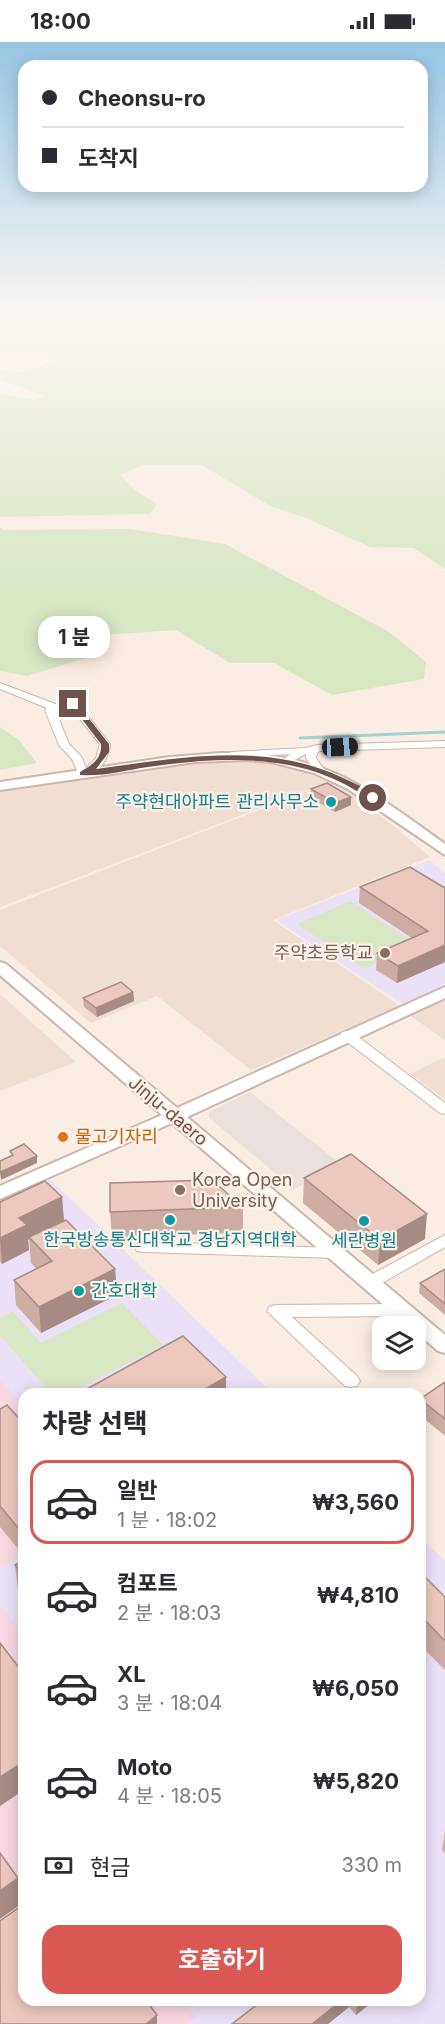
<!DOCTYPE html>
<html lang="ko">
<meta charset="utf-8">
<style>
:root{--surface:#fff;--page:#f7f7f7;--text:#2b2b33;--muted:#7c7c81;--line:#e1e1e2;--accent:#d95854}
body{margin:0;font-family:Inter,"Noto Sans KR",sans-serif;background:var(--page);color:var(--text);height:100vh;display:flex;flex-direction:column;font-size:22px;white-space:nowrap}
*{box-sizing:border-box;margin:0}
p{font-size:20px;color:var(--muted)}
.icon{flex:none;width:33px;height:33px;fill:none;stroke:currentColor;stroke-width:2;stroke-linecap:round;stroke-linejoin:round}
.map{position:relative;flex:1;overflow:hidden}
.details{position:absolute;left:18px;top:1346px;width:408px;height:618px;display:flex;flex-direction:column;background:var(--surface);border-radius:18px;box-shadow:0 3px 15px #0003}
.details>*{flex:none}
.top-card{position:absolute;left:18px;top:18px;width:410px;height:132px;border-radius:18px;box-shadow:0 3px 15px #0003;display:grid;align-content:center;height:132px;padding:0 24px;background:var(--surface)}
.controls{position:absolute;left:372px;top:1274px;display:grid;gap:12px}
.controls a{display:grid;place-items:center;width:54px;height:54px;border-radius:12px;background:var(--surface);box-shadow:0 3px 15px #0003;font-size:30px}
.end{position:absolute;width:27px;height:27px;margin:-14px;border:8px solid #70524c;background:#fff;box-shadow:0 0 0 3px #fff}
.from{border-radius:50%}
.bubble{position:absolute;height:42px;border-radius:18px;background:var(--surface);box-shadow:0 3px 15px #0003;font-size:20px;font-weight:700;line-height:42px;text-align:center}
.car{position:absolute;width:18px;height:36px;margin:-18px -9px;border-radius:8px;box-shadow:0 0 4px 2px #0007;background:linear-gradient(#222 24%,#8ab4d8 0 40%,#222 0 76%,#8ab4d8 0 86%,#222 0)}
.top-card b{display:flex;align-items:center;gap:21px;height:57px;font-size:22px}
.top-card b+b{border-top:2px solid var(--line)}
.top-card i{width:15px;height:15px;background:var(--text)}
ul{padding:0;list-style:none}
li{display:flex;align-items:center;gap:18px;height:84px;margin:0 12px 9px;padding:0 12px;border:3px solid transparent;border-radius:18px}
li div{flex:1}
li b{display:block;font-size:22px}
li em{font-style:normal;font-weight:700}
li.on{border-color:var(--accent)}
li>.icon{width:54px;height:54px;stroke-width:1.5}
h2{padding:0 24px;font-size:27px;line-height:72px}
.pay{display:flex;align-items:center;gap:15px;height:66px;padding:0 24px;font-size:22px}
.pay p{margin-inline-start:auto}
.action{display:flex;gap:12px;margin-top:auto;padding:12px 24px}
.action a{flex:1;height:69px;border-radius:18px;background:var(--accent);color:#fff;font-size:24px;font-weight:700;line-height:69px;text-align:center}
.status{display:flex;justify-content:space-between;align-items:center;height:42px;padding:0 30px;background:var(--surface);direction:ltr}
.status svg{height:16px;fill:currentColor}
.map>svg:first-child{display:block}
.residential{fill:#f1ded3}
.industrial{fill:#eae1de}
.education{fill:#eae1f6}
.medical{fill:#f7d8e2}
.green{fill:#d8e6c4}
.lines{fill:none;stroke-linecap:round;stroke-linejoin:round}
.stream{stroke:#a2d2d0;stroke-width:3}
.minor-casing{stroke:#ccb6ae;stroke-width:2}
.tertiary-casing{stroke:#ccb6ae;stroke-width:4}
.minor{fill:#fff;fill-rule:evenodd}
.tertiary{fill:#fff;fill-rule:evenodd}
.wall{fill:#ccaca3}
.shaded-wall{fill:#a68c85}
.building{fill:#edc8be;stroke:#a68c85;stroke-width:1.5}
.route{fill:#70524c}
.culture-dot{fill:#0f9aa8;stroke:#fdf2ea;stroke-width:2}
.education-dot{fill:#8d6e63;stroke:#fdf2ea;stroke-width:2}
.food-dot{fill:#e8710a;stroke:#fdf2ea;stroke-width:2}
.labels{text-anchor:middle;stroke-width:4.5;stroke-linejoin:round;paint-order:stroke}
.culture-label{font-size:18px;fill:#0d838f;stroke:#fdf2ea}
.education-label{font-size:18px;fill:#785e54;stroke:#fdf2ea;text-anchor:end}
.street-label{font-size:18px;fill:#70524c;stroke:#fdf2ea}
.food-label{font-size:18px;fill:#c56008;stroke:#fdf2ea;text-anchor:start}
</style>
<div class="status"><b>18:00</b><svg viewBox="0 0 49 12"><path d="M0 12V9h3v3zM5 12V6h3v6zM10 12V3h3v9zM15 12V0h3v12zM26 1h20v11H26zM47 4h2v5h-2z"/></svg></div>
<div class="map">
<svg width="445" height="1982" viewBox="0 0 445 1982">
<rect width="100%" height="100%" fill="#faede4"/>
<path class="residential" d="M240,718L281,723L332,739L0,865V749L185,721Z
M334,739L391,782L430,815L273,878L400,964L251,1028L157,954L91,981L0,904V868Z
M0,952L76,1020L0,1049Z
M445,957V998L409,973Z
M445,1015V1057L410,1032Z"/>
<path class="industrial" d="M250,1050L342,1123L294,1147L209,1076V1070Z"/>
<path class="education" d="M429,818L445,831V943L404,963L276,878Z
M51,1138L272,1351L24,1352V1365L0,1336V1161Z
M420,1495L445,1519V1982H188L196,1975L183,1958H420Z
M24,1513V1594L0,1563V1526Z"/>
<path class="medical" d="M0,1336L24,1365V1513L0,1526Z
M0,1563L24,1594V1958H183L196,1975L188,1982H0Z"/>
<path class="green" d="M0,274H445V527L414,506L370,505L304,475L272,465L202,423H143L120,433L135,448L157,462L150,472L0,475V352L36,358L45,354L0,338V329L27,330L51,319L47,312L18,309L0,312Z
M0,485L3,488L130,487L225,502L389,590L426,620L424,637L332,653L274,621H230L176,588L103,593L102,611L27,634L0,629Z
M0,685L19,698L37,721L0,728Z
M350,859L418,903L364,927L297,882Z
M122,1261L163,1303L70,1351H50L0,1293V1276L13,1269L41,1301Z"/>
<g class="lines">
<path class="stream" d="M300,696L445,690"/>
<g class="minor-casing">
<path id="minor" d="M0,641L58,663L77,660L110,702C109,717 96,737 79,734L72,717L59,703L45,668L47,666L0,647ZM71,666L100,702L96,716L86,726L81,714L69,702L56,670Z
M445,699V705L320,709L317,711L316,716L324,728L319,731L315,730L306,716V712L287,722L282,719L290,712L231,716L226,713L231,710L305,706L318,703Z
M347,989L352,990L445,1061V1072L440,1071L342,996L340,993L342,990Z
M445,1193V1205L377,1244H365L363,1240L365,1236Z
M143,1200L338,1206L344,1207L346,1211L344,1215L338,1216L143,1210L137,1209L135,1205L137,1201Z
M403,1262L409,1264L411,1268L409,1272L403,1274L292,1275L357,1334L360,1339L357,1344L351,1345L345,1344L267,1269L269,1265L275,1263Z"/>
</g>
<g class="tertiary-casing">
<path id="tertiary" d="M221,711C325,710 364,744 445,802V813L348,747L314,731L271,720L246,718L195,720L0,748V740L170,715Z
M0,920L6,922L177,1066L445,945V956L187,1075L445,1293V1311L438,1309L416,1290V1284H408L172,1081L0,1157V1144L162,1073L0,933Z"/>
</g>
<use href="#minor" class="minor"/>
<use href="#tertiary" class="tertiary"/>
</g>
<path class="wall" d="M311,747L351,763L335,770L311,756Z
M410,825L445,920L397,941L376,928L377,911L412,896L359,861L360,845Z
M133,950L134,959L97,975L84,965L83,956Z
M304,1136L425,1197L378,1223L303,1161Z
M62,1155L64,1178L115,1227L117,1253L41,1291L16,1263L14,1238L37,1227L31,1221L29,1197L28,1198L29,1208L2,1222L0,1220V1160Z
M243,1165V1191L112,1195L110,1170Z
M445,1227V1273L419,1251L420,1241Z
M445,1340V1394L420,1373V1357Z
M0,1367L24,1382V1514L0,1485Z
M24,1518V1554L18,1547L15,1523Z
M420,1530L445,1555V1628L420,1603Z
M445,1788V1811L442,1808Z
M263,1958H375L356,1973L349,1965L328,1982H232Z"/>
<path class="shaded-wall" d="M351,755V763L335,770V761Z
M445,903V920L397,941L398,924Z
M133,950L134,959L97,975L96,966Z
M37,1114V1121L1,1138L0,1130Z
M62,1155L64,1180L29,1195V1197L28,1198L29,1208L2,1222L0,1196L19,1176Z
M427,1172L425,1197L378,1223L380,1198Z
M115,1227L117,1253L41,1291L39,1265Z
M226,1335V1352H197Z
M24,1720V1748L0,1764V1735Z
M18,1836L21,1862L0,1877V1849Z
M342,1958H350L349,1965L328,1982H312Z
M359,1958H375L356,1973L357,1959Z
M157,1973V1982H146Z"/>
<path class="building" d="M327,741L351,755L335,761L311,747Z
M410,825L443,845H445V903L398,924L377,911L428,889L360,845Z
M121,940L133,950L96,966L83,956Z
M24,1102L37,1114L0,1130V1119L13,1113L10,1109Z
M351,1112L427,1172L380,1198L304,1136Z
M212,1138L243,1165L110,1170V1141Z
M45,1139L62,1155L19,1176L27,1183L0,1196V1160Z
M66,1178L115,1227L39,1265L14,1238L52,1219L29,1195Z
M445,1227V1262L420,1241Z
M183,1294L226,1335L197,1352H88L85,1348Z
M445,1340V1377L420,1357Z
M7,1363L24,1382V1493L0,1464V1367Z
M24,1518V1533L15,1523Z
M420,1530L445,1555V1599L420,1573Z
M0,1601L24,1632V1720L0,1735Z
M0,1811L18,1836L0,1849Z
M24,1862V1958H146L157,1973L146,1982H0V1879Z
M263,1958H342L312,1982H232Z"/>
<linearGradient id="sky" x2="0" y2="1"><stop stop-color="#96c6e4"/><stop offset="0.5" stop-color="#fdf7f3"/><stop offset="1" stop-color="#fdf7f3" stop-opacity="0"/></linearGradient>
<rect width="445" height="551" fill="url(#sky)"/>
<path class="route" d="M71,660H76L109,702V710L96,727C178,716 263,699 341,735C354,741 367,746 377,756L370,758C305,710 224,714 148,725C127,728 101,735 80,733V730C92,723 102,717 101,702L71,663Z"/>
<g class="culture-dot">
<circle cx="331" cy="760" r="6"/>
<circle cx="170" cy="1178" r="6"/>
<circle cx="364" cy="1179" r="6"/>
<circle cx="79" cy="1249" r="6"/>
</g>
<g class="education-dot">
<circle cx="385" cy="911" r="6"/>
<circle cx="180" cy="1148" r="6"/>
</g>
<circle class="food-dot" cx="63" cy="1095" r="6"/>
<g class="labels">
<g class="culture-label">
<text x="319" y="766" text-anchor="end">주약현대아파트 관리사무소</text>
<text x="170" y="1204">한국방송통신대학교 경남지역대학</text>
<text x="364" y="1205">세란병원</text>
<text x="91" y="1255" text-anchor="start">간호대학</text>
</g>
<g class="education-label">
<text x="373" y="917">주약초등학교</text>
<text x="192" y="1144" text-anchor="start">Korea Open<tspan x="192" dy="21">University</tspan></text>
</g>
<g class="street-label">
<text transform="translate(168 1069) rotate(40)" y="6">Jinju-daero</text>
</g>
<g class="food-label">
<text x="75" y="1101">물고기자리</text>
</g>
</g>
</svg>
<div class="controls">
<a><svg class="icon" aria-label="layers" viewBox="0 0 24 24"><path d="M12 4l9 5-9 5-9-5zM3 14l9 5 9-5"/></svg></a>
</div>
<i class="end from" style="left:373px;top:756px"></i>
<i class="end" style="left:73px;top:662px"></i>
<div class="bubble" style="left:38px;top:574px;width:72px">1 분</div>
<i class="car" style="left:340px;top:705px;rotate:87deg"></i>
<div class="top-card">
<b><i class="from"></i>Cheonsu-ro</b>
<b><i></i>도착지</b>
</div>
<section class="details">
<h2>차량 선택</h2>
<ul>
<li class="on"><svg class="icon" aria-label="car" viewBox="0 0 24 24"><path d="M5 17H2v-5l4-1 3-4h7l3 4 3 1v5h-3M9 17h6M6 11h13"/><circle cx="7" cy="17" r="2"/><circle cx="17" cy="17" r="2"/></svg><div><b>일반</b><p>1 분 · 18:02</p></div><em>₩3,560</em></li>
<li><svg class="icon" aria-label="car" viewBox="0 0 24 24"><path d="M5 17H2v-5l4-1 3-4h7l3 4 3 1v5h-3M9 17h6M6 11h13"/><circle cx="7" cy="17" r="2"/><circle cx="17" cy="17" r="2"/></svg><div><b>컴포트</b><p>2 분 · 18:03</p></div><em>₩4,810</em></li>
<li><svg class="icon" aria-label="car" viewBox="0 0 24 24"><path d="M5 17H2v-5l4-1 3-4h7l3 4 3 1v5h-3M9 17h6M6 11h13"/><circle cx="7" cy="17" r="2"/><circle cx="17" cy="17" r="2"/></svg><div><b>XL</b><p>3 분 · 18:04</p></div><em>₩6,050</em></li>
<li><svg class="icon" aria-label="car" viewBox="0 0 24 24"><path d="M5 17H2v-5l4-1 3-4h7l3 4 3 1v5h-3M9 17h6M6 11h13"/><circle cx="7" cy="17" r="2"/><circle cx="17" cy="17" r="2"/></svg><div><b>Moto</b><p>4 분 · 18:05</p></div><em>₩5,820</em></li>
</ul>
<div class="pay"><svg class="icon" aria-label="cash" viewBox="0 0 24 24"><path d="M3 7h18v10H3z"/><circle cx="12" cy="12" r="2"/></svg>현금<p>330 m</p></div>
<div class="action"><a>호출하기</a></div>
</section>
</div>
